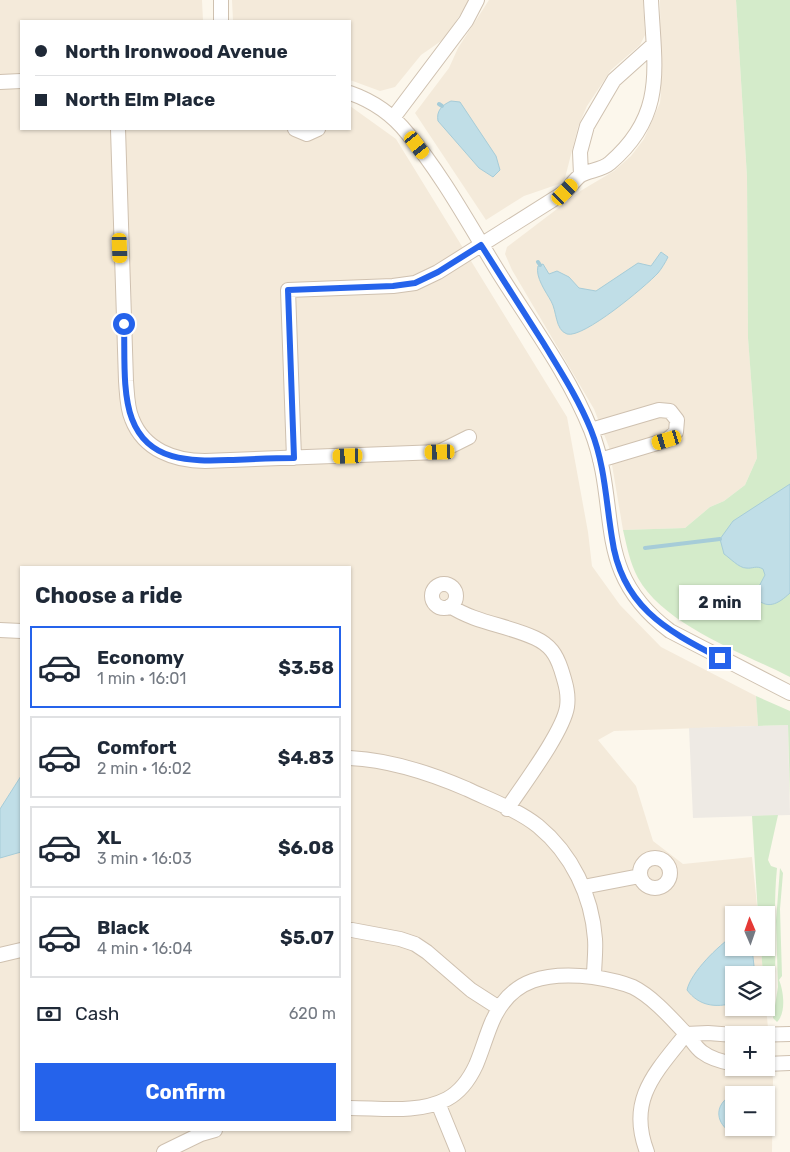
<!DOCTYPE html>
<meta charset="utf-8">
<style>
:root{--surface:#fff;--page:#f2f2f3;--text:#1f2937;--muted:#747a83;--line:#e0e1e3;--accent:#2563eb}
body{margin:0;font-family:Rubik,sans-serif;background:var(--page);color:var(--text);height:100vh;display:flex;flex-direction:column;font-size:19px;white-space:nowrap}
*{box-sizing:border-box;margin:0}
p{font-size:16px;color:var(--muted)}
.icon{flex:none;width:28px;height:28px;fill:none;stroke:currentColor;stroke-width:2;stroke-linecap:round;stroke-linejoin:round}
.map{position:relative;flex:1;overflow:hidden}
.sheet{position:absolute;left:20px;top:566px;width:331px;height:565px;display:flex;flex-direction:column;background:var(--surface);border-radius:0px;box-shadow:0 1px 4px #0004}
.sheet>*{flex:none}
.guide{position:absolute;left:20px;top:20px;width:331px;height:110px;border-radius:0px;box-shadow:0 1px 4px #0004;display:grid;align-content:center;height:110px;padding:0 15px;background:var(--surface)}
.needle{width:32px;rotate:358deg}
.controls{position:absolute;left:725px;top:906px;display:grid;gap:10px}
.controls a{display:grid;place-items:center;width:50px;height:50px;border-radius:0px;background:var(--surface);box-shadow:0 1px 4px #0004;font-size:25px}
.end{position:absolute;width:22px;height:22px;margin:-11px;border:6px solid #2563eb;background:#fff;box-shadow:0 0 0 2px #fff}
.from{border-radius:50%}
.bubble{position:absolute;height:35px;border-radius:0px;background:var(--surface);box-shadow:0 1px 4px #0004;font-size:16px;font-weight:700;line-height:35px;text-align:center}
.car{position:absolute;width:15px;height:30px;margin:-15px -8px;border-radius:6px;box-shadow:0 0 4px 1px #0007;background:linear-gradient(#f5c518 24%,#345 0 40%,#f5c518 0 76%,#345 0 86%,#f5c518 0)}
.guide b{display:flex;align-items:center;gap:18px;height:48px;font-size:19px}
.guide b+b{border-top:1px solid var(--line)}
.guide i{width:12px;height:12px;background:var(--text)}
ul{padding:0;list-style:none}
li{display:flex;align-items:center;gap:15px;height:82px;margin:0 10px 8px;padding:0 5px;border:2px solid var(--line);border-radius:0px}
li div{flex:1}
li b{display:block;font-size:19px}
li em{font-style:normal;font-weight:700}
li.on{border-color:var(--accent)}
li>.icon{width:45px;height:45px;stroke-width:1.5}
h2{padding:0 15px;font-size:22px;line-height:60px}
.pay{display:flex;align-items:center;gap:12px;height:55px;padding:0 15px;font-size:19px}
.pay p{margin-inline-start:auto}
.primary-button{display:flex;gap:10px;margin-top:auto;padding:10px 15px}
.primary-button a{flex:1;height:58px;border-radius:0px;background:var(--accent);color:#fff;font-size:20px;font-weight:700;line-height:58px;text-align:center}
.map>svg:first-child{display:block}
.residential{fill:#f4eada;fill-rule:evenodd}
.industrial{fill:#eeeae4}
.green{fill:#d4ebca}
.water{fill:#c0dee7;stroke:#a6ccd8}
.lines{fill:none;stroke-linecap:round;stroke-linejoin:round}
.stream{stroke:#a6ccd8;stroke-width:4}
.minor-casing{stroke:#cfc1b0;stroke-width:16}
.minor{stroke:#fff;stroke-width:14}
.route{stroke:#2563eb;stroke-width:6}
</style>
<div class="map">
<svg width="790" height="1152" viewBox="0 0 790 1152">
<rect width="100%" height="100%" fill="#fcf7ec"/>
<path class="residential" d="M0,0H202L203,21H21V129H350V106L396,139L567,417L588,532L592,566L620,605L661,647L756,696L758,726L614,731L598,740L636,786L653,841L683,864L752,857L758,915H734V948H761L763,975H734V1008L766,1007L773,1080L772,1152H0ZM21,568H350V1130H21ZM734,1035H766V1068H734ZM734,1095H766V1128H734Z
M232,0H470L444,39L421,55L395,87L380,91L350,80V21H233Z
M489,0H643L645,35L640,45L611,70L587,106L578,127L565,178L559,184L524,196L486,220L415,113L449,68L458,48Z
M660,0H736L747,177L748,337L757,458L745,485L724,501L710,507L685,528L623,530L609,447L594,409L512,270L505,254L507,247L582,190L614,171L631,156L644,139L660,103L661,93Z"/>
<path class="industrial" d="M788,725L790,815L693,818L689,728Z"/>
<path class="green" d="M736,0H790V677C743,653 664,625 638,578C630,563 627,547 623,530L685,528L710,507L724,501L745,485L757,458L748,338L747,177Z
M756,696L790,711V797L788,725L758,726Z
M778,815L768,860L771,866L777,868C772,916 779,964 772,1010L766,1009V975H763L761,948H766V915H758L752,816Z
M780,868L783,873L780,909L782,976L779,980C783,989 787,1012 777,1022L773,1018L778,987L776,921Z"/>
<path class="water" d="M451,101L460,102L496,156L500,170L493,177L479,168L438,121C436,111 442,105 451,101Z
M661,252L668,257C665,263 662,268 658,273C646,286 583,339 567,334C555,330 557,311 551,301C546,292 535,277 538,266L543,264L549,274L557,271L569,277L579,288L596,291L638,263L651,266Z
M790,484V593C778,604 767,611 754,596L765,575L763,569C756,565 753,569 746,568C739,568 730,558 724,554L720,539L733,521Z
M21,776V852L0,858V809Z
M734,935V948H752L755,975H734V1003C715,1008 699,1006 687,990C691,972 718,946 734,935Z
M736,1093L744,1095H734V1128H756L754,1134C724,1143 702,1107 736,1093Z"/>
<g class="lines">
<path class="stream" d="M439,104L442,106
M538,262L540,265
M645,548L720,539"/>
<g class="minor-casing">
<path id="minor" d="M221,0V21
M0,82L21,81
M350,93C373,101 393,115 408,134C442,174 471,228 499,273C531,324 569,375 591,430C622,510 590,571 670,631L790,693
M393,118L466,21L477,0
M118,129L126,381C127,393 127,408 132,419C144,450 175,461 205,461L439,452L469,437
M295,129L307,134L318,129
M581,175L580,152L587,126L614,80L653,45
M591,430L659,410L670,411L677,420L676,432L667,440L600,460
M294,458L288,290L393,286L415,283L438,272L565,192C570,187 575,179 581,175C590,170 602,170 610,163C667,114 654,67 651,0
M432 596a12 12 0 1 1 24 0a12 12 0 1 1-24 0Z
M450,606C476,623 507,625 535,638C550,645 556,654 561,669C565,682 569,693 567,707C563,732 523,785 507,809
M0,630L21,631
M350,758C390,760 430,773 467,789C490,800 518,810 538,826C572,854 592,896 595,939C596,951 594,965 594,977
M640 873a15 15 0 1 1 30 0a15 15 0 1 1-30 0Z
M583,887L640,876
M352,930L400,939L415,944L427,952L471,990L499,1008
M0,955L21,950
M686,1034L708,1033L734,1035
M750,1035L790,1034
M766,1064L790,1063
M438,1103L458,1152
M350,1108C381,1108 418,1114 447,1099C460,1092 470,1078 476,1065C482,1051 486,1036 492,1022C511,977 548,972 593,977C606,979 621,982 633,987C653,997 672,1019 687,1035C692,1040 696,1048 702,1052C711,1059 723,1062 734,1064
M164,1152L201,1134L215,1130
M647,1152C627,1100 655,1073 686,1034"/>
</g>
<use href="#minor" class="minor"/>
</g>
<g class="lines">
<path class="route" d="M124,324C125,352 122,393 132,419C149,464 194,461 233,460C253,459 274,458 294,458L288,290L393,286L415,283L438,272L481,245C502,278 523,311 544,344C561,372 579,400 591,430C605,465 606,502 612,538C621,605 665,630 720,658"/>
</g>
</svg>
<div class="controls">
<a><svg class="needle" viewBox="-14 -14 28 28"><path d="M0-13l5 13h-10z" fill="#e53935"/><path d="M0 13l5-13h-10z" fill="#747a83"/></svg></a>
<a><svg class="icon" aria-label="layers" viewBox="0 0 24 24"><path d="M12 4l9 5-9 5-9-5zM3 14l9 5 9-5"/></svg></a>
<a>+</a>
<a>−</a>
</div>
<i class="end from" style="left:124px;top:324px"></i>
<i class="end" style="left:720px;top:658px"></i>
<div class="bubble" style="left:679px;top:585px;width:82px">2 min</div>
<i class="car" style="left:417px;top:145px;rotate:143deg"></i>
<i class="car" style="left:565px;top:192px;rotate:44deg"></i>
<i class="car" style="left:120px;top:248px;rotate:178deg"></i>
<i class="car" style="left:667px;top:440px;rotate:253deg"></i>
<i class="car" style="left:440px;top:452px;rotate:268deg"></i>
<i class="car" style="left:348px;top:456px;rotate:268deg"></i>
<div class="guide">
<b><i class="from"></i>North Ironwood Avenue</b>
<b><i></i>North Elm Place</b>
</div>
<section class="sheet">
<h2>Choose a ride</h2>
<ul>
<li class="on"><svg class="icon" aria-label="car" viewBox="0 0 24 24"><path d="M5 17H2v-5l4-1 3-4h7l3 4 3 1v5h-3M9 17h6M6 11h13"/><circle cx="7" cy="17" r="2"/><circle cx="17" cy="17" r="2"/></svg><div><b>Economy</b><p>1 min · 16:01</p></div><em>$3.58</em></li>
<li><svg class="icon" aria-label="car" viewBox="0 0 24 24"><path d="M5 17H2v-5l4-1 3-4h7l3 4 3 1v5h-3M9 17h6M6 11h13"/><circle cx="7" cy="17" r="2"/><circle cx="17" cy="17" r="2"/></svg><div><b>Comfort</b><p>2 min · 16:02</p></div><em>$4.83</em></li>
<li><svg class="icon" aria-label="car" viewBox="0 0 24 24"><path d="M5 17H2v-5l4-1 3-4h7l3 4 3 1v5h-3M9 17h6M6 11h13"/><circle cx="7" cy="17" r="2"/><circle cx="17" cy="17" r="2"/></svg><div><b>XL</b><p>3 min · 16:03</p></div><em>$6.08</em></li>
<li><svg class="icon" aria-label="car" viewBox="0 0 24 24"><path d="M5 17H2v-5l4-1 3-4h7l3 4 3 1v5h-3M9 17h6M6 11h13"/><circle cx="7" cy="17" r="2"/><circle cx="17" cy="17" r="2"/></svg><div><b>Black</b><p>4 min · 16:04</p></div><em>$5.07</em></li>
</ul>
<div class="pay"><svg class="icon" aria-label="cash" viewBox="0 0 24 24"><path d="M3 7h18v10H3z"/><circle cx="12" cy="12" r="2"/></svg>Cash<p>620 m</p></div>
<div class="primary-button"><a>Confirm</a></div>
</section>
</div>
